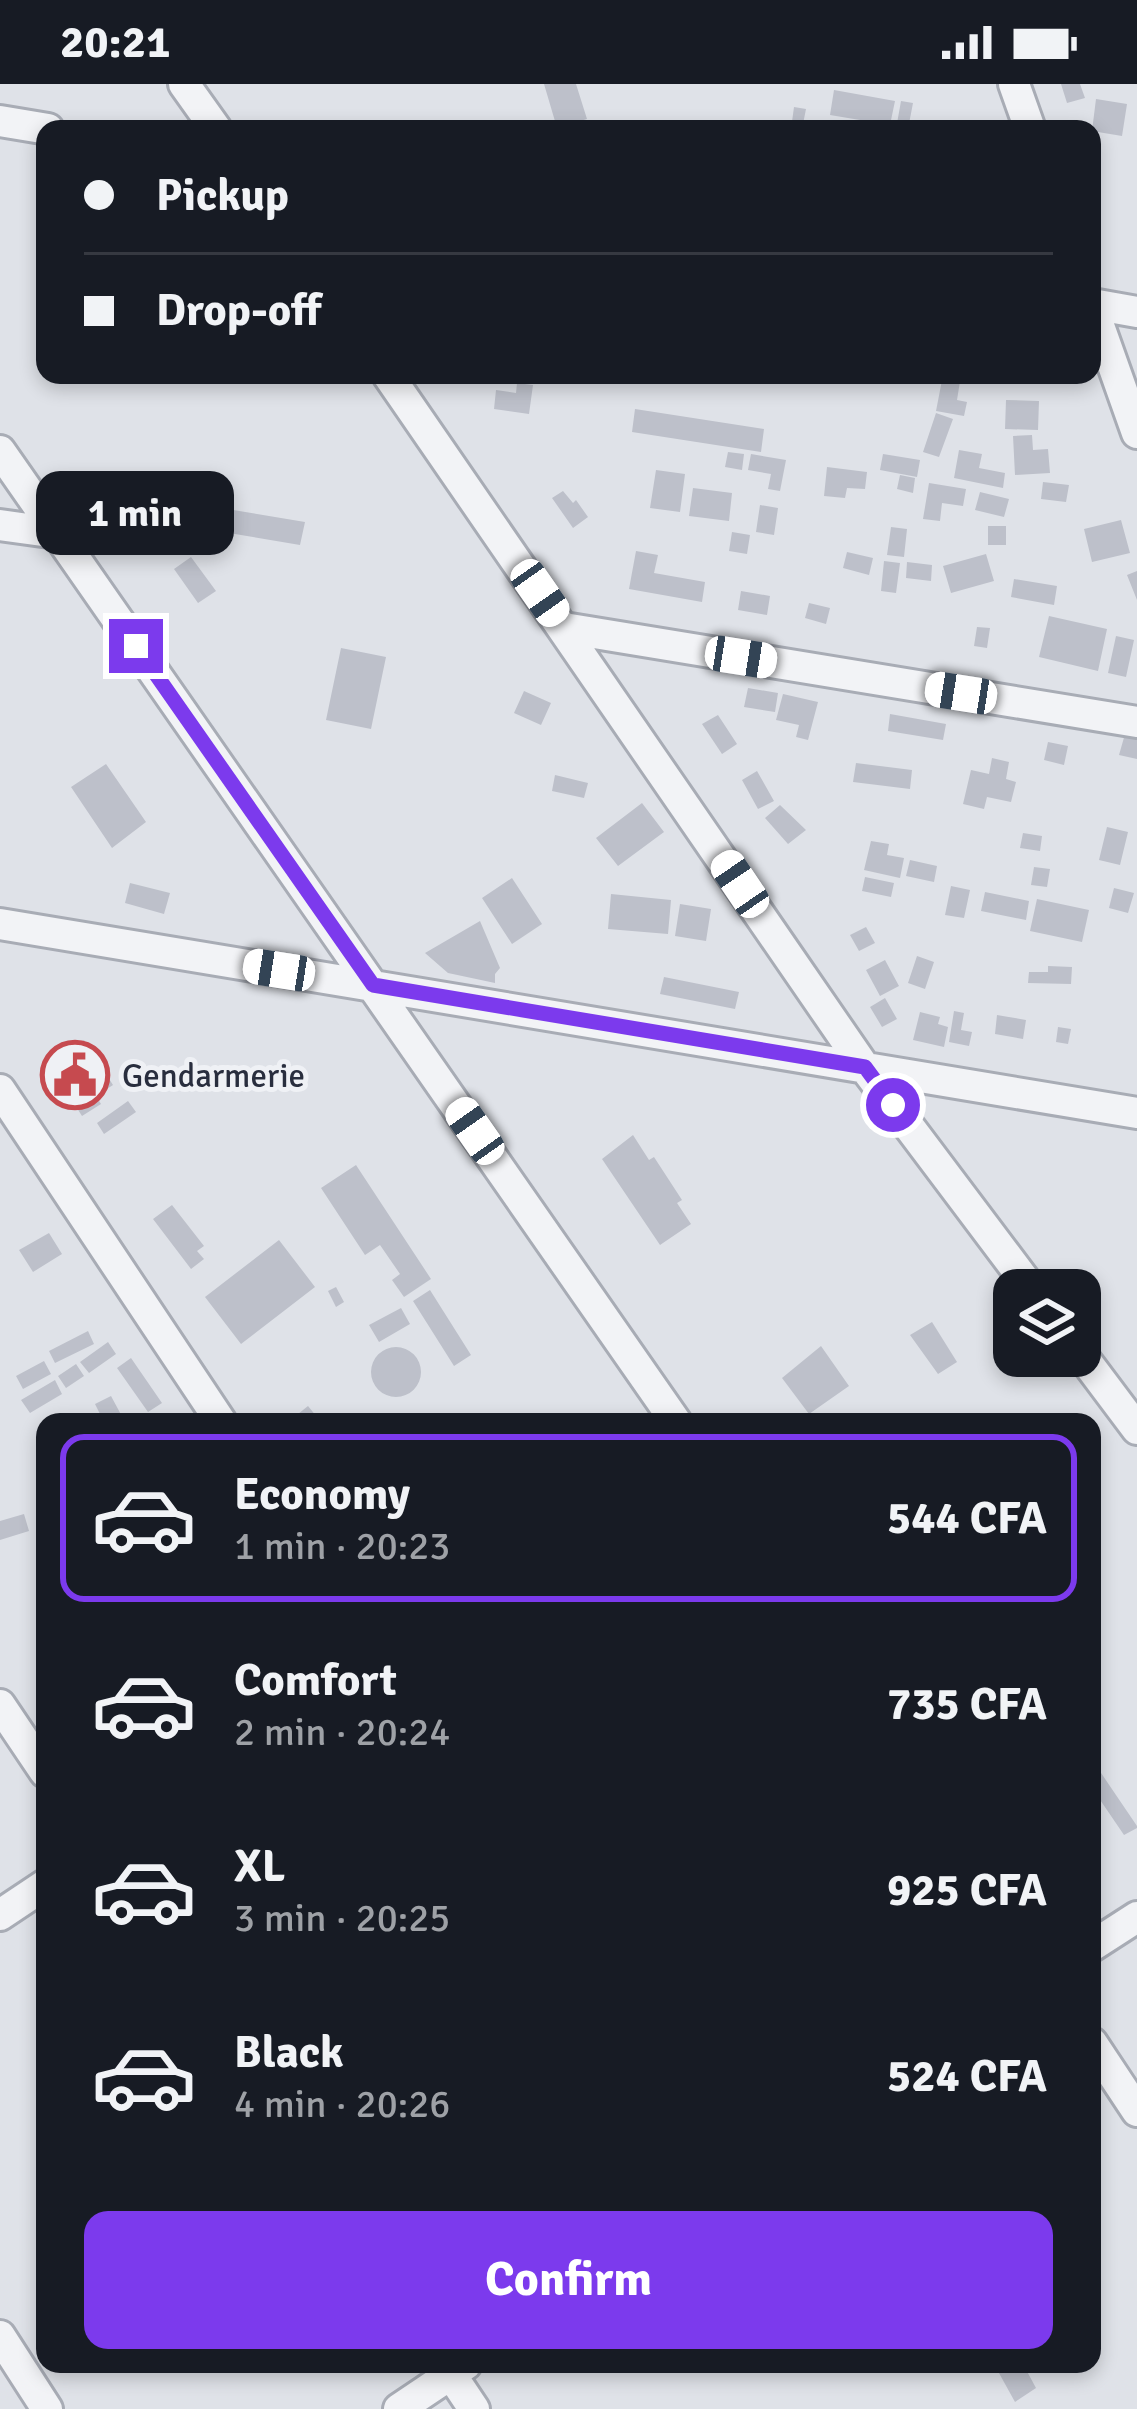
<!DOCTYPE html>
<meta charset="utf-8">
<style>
:root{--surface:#171b24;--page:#242831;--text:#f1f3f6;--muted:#9ea1a6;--line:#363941;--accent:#7c3aed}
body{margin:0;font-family:Signika,sans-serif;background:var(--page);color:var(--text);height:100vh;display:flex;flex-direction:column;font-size:45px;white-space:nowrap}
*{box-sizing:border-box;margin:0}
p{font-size:39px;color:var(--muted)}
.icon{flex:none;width:66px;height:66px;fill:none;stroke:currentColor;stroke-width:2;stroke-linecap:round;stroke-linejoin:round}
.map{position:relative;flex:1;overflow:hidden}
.side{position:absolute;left:36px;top:1329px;width:1065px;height:960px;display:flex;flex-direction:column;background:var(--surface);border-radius:24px;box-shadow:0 6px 18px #0003}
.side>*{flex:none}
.banner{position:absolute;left:36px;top:36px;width:1065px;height:264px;border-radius:24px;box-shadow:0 6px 18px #0003;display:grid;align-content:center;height:264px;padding:0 48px;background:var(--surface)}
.fabs{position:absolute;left:993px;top:1185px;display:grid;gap:24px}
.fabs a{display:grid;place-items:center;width:108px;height:108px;border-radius:24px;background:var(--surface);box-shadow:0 6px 18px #0003;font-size:60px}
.end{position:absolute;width:54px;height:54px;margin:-27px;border:15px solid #7c3aed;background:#fff;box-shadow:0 0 0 6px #fff}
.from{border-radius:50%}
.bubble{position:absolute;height:84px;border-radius:24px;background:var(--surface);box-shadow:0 6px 18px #0003;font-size:39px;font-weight:800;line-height:84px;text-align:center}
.car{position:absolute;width:36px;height:72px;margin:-36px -18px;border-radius:15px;box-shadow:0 0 9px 3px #0007;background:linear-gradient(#fff 24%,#345 0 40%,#fff 0 76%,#345 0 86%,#fff 0)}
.banner b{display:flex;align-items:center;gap:42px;height:114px;font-size:45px}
.banner b+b{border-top:3px solid var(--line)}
.banner i{width:30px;height:30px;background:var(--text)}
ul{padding:21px 0 0;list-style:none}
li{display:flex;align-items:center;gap:36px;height:168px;margin:0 24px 18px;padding:0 24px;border:6px solid transparent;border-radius:24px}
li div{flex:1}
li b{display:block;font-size:45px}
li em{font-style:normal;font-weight:800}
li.active{border-color:var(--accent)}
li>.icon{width:108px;height:108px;stroke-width:1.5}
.action{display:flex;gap:24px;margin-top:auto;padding:24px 48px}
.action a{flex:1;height:138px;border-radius:24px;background:var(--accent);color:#fff;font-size:48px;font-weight:800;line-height:138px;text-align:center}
.status{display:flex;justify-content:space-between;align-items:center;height:84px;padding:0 60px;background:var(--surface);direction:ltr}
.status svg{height:33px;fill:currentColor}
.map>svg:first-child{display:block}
.building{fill:#bdc0ca}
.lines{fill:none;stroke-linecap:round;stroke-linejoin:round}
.street-casing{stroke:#a8acb5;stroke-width:36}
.street{stroke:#f2f3f6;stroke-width:30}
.route{stroke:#7c3aed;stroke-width:15}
.labels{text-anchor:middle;stroke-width:10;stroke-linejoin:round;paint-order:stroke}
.poi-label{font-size:33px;fill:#292e3e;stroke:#eff1f5;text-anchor:start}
</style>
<div class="status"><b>20:21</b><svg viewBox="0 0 49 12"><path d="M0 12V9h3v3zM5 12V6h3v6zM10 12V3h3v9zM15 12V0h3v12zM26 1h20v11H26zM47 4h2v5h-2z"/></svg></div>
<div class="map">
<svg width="1137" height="2325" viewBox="0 0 1137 2325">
<rect width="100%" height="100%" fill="#dfe2e8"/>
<path class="building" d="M544,0H576L587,35L557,44Z
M1061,0H1080L1085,14L1067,19Z
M834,6L895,17L890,41L830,31Z
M1096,15L1127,20L1122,52L1092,47Z
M901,17L913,19L908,45H896Z
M794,23L806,25L802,45H791Z
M943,291H961L957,316L967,318L964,332L936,327Z
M517,299L533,301L529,330L494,325L496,306L516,309Z
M1006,316L1039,317L1038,346L1005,345Z
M635,325L764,345L761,368L632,348Z
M936,329L953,335L939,373L923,368Z
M1032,351L1033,366L1048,365L1050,389L1015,391L1013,352Z
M959,366L982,370L979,384L1005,389L1003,404L954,394Z
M728,368L744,370L742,386L725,383Z
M751,370L786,376L780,407L768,405L771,390L748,386Z
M883,370L920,376L917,393L880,386Z
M827,383L867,388L865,405L847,404L845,414L824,412Z
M656,386L685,390L680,428L650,424Z
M900,391L915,394L913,409L897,405Z
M1043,398L1069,401L1066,418L1041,415Z
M929,399L966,405L963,422L942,419L940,437L923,435Z
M693,404L732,409L729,437L689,432Z
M563,407L573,419L576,416L588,433L573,444L552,414Z
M980,408L1009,415L1004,433L975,426Z
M179,417L305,438L300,461L175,440Z
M760,421L778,424L774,451L756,448Z
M1121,436L1130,469L1092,478L1084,445Z
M988,442H1006V461H988Z
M891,443L907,445L904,473L887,471Z
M732,448L750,451L747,470L729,467Z
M636,467L658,471L654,489L705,498L702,518L629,505Z
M847,468L873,474L869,491L843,484Z
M986,470L994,497L951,509L943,482Z
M191,473L216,507L198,519L174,485Z
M884,477L900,479L896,509L881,507Z
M907,478L932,481L931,497L906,494Z
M1137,487V516L1127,491Z
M1014,495L1057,502L1054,521L1011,513Z
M741,507L770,512L767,531L738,526Z
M809,519L830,524L826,540L805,534Z
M1049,532L1107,545L1098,587L1039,573Z
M977,543L990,544L987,564L974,562Z
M1116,552L1134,556L1126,593L1108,589Z
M341,564L386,573L371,645L326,636Z
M748,604L778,609L775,628L744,623Z
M524,607L551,619L541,641L514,629Z
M783,610L818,618L808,656L796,653L799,641L776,636Z
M890,630L946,640L943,656L888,647Z
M718,631L737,660L722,670L702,640Z
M1125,650L1137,654V675L1119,671Z
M1048,658L1068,662L1064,681L1044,676Z
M992,674L1009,678L1006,695L1016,698L1011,718L987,713L984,725L963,720L971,686L989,690Z
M856,679L912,686L910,705L853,698Z
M106,680L146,738L112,764L71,703Z
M757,687L774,717L758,725L742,696Z
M555,691L588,699L584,714L552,707Z
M642,719L664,748L618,782L596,754Z
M780,721L806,746L788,760L765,734Z
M1107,743L1128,748L1120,781L1099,776Z
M1023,749L1042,752L1040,767L1020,764Z
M871,757L889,760L887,771L904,774L900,794L864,786Z
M910,776L937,782L934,798L906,792Z
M1034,783L1050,785L1047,803L1031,801Z
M865,793L894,799L891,813L862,807Z
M512,794L542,840L512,860L482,814Z
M130,799L170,809L164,830L125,819Z
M951,802L970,806L964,834L945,831Z
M1114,804L1134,809L1128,829L1109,824Z
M985,808L1029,817L1026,836L981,827Z
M611,810L671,816L668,850L608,845Z
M1037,815L1089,826L1082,858L1030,847Z
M680,820L711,825L706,857L675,852Z
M480,837L500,884L495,890V899L448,889L425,869Z
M866,843L875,859L859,867L850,851Z
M917,872L934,878L925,905L908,899Z
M885,876L899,902L880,912L866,886Z
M1048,882L1072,883L1071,900L1028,899L1029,888H1048Z
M664,893L739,908L735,925L660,910Z
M885,914L897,935L882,943L870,923Z
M954,927L964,929L961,946L972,948L969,962L949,958Z
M920,928L940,933L938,940L948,943L944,963L913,956Z
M997,931L1026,936L1023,955L995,950Z
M1058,943L1071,945L1068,960L1056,958Z
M84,956L113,1001L96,1012L101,1020L82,1032L48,979Z
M128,1017L136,1028L104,1050L97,1039Z
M633,1051L649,1076L654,1073L682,1116L677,1119L691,1140L660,1161L602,1075Z
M356,1081L431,1195L404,1213L392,1196L400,1190L380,1161L365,1171L321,1104Z
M172,1121L204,1162L197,1167L204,1175L191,1185L153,1135Z
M49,1149L62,1170L33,1188L19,1166Z
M279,1156L315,1203L241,1260L205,1213Z
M336,1203L344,1218L336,1223L328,1207Z
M430,1206L471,1271L454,1282L413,1217Z
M401,1224L410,1240L379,1258L369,1241Z
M932,1238L957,1278L938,1290L910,1251Z
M88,1247L94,1260L55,1279L49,1267Z
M108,1258L116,1270L89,1289L80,1278Z
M821,1262L849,1302L809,1330L782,1294Z
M371 1288a25 25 0 1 1 50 0a25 25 0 1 1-50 0Z
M131,1274L162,1319L148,1328L117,1284Z
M44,1277L51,1290L23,1305L16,1292Z
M76,1280L84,1292L66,1304L58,1292Z
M55,1296L62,1310L30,1329L21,1316Z
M111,1312L125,1338H104L95,1320Z
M308,1322L321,1338H288Z
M24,1430L29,1447L0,1456V1437Z
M1097,1683L1137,1742V1744L1124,1751L1092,1704V1686Z
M994,2280H1023L1036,2304L1015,2318Z"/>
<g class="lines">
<g class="street-casing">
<path id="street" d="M184,0L216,45
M1014,0L1030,45
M0,37L48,45
M1092,220L1137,228
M1092,222L1137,349
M388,291L865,984L1032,1206
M0,367L676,1338
M0,441L57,449
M564,544L1137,638
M0,840L1137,1029
M0,1006L221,1338
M1080,1269L1137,1345
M0,1621L45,1688
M0,1831L45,1801
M1092,1862L1137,1833
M1092,1959L1137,2027
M0,2252L47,2325
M444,2280L474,2325
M399,2325L466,2280"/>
</g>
<use href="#street" class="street"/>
</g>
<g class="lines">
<path class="route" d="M136,562L373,901L865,983L893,1021"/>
</g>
<defs>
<g id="civic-ring" transform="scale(3.45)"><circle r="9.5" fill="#eff1f5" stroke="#c64a4f" stroke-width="1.5"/><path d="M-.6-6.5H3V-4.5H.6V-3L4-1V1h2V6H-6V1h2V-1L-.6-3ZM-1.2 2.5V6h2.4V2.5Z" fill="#c64a4f"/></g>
</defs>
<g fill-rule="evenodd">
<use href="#civic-ring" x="75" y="991"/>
</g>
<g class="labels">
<g class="poi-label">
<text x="122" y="1003">Gendarmerie</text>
</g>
</g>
</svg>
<div class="fabs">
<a><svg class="icon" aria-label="layers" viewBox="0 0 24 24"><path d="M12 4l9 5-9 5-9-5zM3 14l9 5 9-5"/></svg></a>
</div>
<i class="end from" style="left:893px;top:1021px"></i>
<i class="end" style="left:136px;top:562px"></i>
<div class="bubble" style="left:36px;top:387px;width:198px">1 min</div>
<i class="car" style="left:540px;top:509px;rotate:145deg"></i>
<i class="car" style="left:741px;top:573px;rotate:99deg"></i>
<i class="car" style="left:961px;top:609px;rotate:279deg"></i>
<i class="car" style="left:740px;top:800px;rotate:326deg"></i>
<i class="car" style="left:279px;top:886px;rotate:279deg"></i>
<i class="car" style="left:475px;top:1047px;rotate:325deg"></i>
<div class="banner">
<b><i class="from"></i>Pickup</b>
<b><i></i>Drop-off</b>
</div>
<section class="side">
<ul>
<li class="active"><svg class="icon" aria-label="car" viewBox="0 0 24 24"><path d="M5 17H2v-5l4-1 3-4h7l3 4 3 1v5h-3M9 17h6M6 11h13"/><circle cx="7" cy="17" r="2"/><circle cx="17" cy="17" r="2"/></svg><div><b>Economy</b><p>1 min · 20:23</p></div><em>544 CFA</em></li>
<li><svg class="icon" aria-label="car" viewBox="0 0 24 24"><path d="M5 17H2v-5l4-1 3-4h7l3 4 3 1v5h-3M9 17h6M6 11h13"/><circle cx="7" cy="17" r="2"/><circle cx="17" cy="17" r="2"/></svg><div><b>Comfort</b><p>2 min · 20:24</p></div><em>735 CFA</em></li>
<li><svg class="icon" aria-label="car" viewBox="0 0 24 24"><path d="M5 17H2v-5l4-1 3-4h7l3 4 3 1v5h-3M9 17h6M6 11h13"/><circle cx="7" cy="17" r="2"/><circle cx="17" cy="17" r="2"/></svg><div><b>XL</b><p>3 min · 20:25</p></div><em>925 CFA</em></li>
<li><svg class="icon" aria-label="car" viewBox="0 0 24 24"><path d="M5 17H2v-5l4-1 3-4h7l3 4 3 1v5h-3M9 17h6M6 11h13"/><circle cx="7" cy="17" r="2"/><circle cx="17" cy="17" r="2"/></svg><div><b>Black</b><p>4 min · 20:26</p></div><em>524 CFA</em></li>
</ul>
<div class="action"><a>Confirm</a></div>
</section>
</div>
